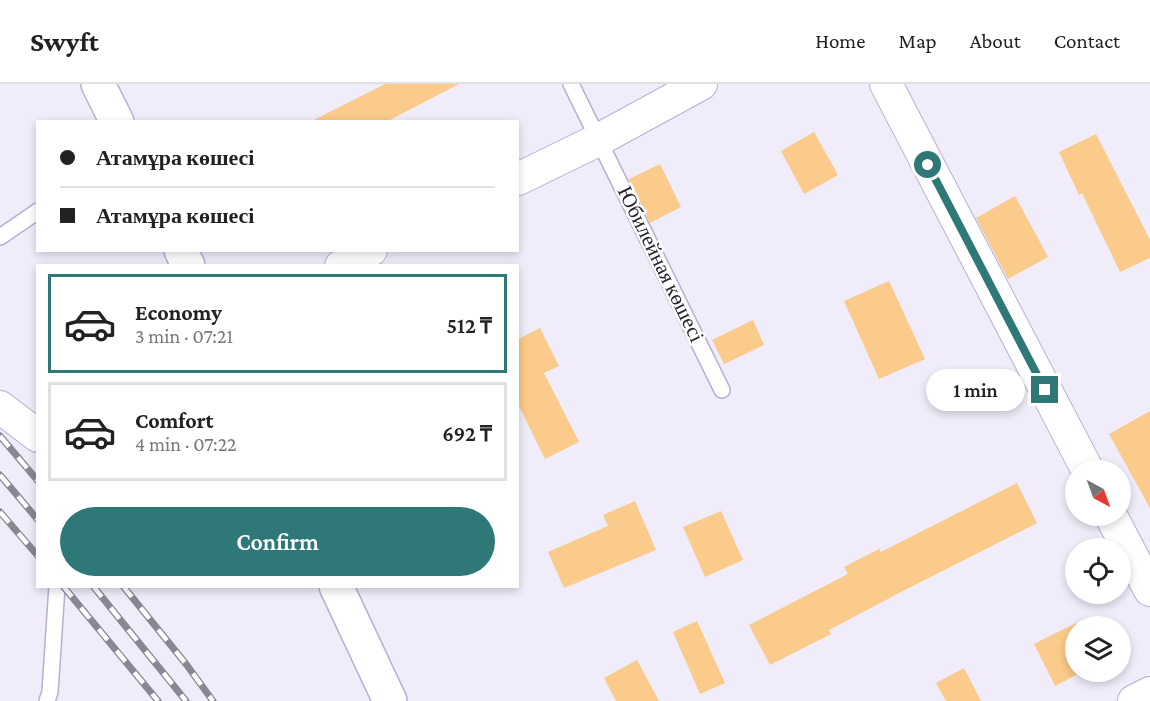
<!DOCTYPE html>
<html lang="en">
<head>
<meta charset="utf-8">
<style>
	body { margin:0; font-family:"Crimson Pro",serif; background:#f2f2f2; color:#222; height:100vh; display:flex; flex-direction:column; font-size:22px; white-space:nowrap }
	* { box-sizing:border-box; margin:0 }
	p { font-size:20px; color:#767676 }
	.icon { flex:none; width:33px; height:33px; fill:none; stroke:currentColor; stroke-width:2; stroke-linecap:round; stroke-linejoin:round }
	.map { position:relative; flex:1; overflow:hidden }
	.panel { position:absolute; left:36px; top:180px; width:483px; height:324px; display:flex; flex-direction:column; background:#fff; border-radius:0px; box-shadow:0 3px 9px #0003 }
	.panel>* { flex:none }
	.banner { position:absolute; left:36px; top:36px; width:483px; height:132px; border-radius:0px; box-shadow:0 3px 9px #0003; display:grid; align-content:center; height:132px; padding:0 24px; background:#fff }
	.needle { width:39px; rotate:139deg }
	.controls { position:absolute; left:1065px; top:376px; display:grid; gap:12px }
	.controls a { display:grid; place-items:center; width:66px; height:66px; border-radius:50%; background:#fff; box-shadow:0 3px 9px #0003; font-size:30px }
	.end { position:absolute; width:27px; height:27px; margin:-14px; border:8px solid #2e7877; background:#fff; box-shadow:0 0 0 3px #fff }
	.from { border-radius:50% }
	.bubble { position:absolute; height:42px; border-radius:21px; background:#fff; box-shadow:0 3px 9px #0003; font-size:20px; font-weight:600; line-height:42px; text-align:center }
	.banner b { display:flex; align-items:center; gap:21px; height:57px; font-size:22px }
	.banner b+b { border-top:2px solid #e0e0e0 }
	.banner i { width:15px; height:15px; background:#222 }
	ul { padding:10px 0 0; list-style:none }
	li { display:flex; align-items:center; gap:18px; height:99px; margin:0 12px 9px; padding:0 12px; border:3px solid #e0e0e0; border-radius:0px }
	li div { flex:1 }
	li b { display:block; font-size:22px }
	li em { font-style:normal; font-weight:600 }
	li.on { border-color:#2e7877 }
	li>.icon { width:54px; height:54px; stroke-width:1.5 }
	.action { display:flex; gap:12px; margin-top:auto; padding:12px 24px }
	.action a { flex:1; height:69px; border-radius:36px; background:#2e7877; color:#fff; font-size:24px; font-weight:600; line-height:69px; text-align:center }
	header { display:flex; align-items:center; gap:36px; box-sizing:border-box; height:84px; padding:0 30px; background:#fff; border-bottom:2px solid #e0e0e0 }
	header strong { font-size:28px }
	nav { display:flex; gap:33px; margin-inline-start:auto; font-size:21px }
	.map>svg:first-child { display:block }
	.building { fill:#facb8a }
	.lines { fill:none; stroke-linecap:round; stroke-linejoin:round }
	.service-casing { stroke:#b8afd1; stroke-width:18 }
	.minor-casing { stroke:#b8afd1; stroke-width:34 }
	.tertiary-casing { stroke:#b8afd1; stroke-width:36 }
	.service { stroke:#fff; stroke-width:15 }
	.minor { stroke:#fff; stroke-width:32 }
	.tertiary { stroke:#fff; stroke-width:33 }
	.rail-casing { stroke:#8a8694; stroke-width:7 }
	.rail { stroke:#fff; stroke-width:4.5; stroke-dasharray:14; stroke-linecap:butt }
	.route { stroke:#2e7877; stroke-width:8 }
	.labels { text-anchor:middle; stroke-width:5; stroke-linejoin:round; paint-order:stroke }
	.street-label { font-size:21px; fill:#25212e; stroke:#fff }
</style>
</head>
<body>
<header>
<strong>Swyft</strong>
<nav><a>Home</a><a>Map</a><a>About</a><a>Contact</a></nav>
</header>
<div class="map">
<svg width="1150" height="617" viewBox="0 0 1150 617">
	<rect width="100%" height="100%" fill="#f0ecfa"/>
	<g class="building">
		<path d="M385 0H459L386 38H310Z"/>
		<path d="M814 48 838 91 804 110 781 67Z"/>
		<path d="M1096 50 1150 156V174L1120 188 1082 109 1079 111 1059 68Z"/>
		<path d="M660 80 681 123 650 139 629 95Z"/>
		<path d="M1015 112 1048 173 1008 195 976 134Z"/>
		<path d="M889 197 925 275 879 295 844 217Z"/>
		<path d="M753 236 764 261 724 280 712 256Z"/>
		<path d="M540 244 559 282 544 289 579 358 545 375 518 320V255Z"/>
		<path d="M1150 327V424L1109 350Z"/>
		<path d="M1017 399 1037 439 901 508 829 546 831 550 770 581 749 541 848 490 844 483 879 465 881 468Z"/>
		<path d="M635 417 656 466 564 504 548 468 608 442 603 431Z"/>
		<path d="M721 427 743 476 705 493 683 443Z"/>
		<path d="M697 537 725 599 700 610 673 548Z"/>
		<path d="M1076 539V591L1055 602 1034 560Z"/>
		<path d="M637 576 659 617H616L604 594Z"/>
		<path d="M964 584 981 617H946L936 599Z"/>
	</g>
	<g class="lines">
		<defs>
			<g id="service">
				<path d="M571 0 722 306"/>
				<path d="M0 153 38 127"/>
				<path d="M47 617 50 608 57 502"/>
			</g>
			<g id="minor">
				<path d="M886 0 1088 387"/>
				<path d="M518 95 600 55 701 0"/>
				<path d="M341 182 371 166"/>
				<path d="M0 323 38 352"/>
				<path d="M1111 432 1150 506"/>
				<path d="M1134 617 1150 609"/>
			</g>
			<g id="tertiary">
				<path d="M98 0 117 38"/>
				<path d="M181 166 188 182"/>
				<path d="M336 502 390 617"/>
			</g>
		</defs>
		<use href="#service" class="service-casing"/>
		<use href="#minor" class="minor-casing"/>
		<use href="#tertiary" class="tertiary-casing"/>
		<use href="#service" class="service"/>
		<use href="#minor" class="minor"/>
		<use href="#tertiary" class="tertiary"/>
		<defs>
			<g id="rail">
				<path d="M0 352 38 397"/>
				<path d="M0 391 38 436"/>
				<path d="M0 428 38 472"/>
				<path d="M63 502 158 617"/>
				<path d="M93 502 186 617"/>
				<path d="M123 502 186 580 213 617"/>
			</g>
		</defs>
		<use href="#rail" class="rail-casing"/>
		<use href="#rail" class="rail"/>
	</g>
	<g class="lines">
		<path class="route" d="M928 81 1045 306"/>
	</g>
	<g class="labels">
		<g class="street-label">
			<text transform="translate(661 180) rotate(64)" y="7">Юбилейная көшесі</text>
		</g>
	</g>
</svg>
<div class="controls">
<a><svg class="needle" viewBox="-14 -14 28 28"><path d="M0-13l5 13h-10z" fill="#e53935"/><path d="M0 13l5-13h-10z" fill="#767676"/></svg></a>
<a><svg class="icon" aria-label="locate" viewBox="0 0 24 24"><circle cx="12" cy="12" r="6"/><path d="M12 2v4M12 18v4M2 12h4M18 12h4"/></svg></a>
<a><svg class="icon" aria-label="layers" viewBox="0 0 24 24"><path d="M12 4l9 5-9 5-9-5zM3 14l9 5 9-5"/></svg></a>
</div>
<i class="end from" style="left:928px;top:81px"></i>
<i class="end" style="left:1045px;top:306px"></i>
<div class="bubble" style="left:926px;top:285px;width:99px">1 min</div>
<div class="banner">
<b><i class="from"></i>Атамұра көшесі</b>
<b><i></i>Атамұра көшесі</b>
</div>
<section class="panel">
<ul>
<li class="on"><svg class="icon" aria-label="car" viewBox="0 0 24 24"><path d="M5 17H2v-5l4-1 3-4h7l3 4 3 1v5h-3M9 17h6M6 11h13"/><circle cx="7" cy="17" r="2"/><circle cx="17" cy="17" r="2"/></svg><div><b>Economy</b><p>3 min · 07:21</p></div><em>512 ₸</em></li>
<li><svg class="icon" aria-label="car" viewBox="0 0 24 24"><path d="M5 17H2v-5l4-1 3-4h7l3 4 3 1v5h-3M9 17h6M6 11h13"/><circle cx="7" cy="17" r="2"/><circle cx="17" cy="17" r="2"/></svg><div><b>Comfort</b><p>4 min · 07:22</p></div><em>692 ₸</em></li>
</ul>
<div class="action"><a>Confirm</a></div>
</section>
</div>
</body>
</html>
